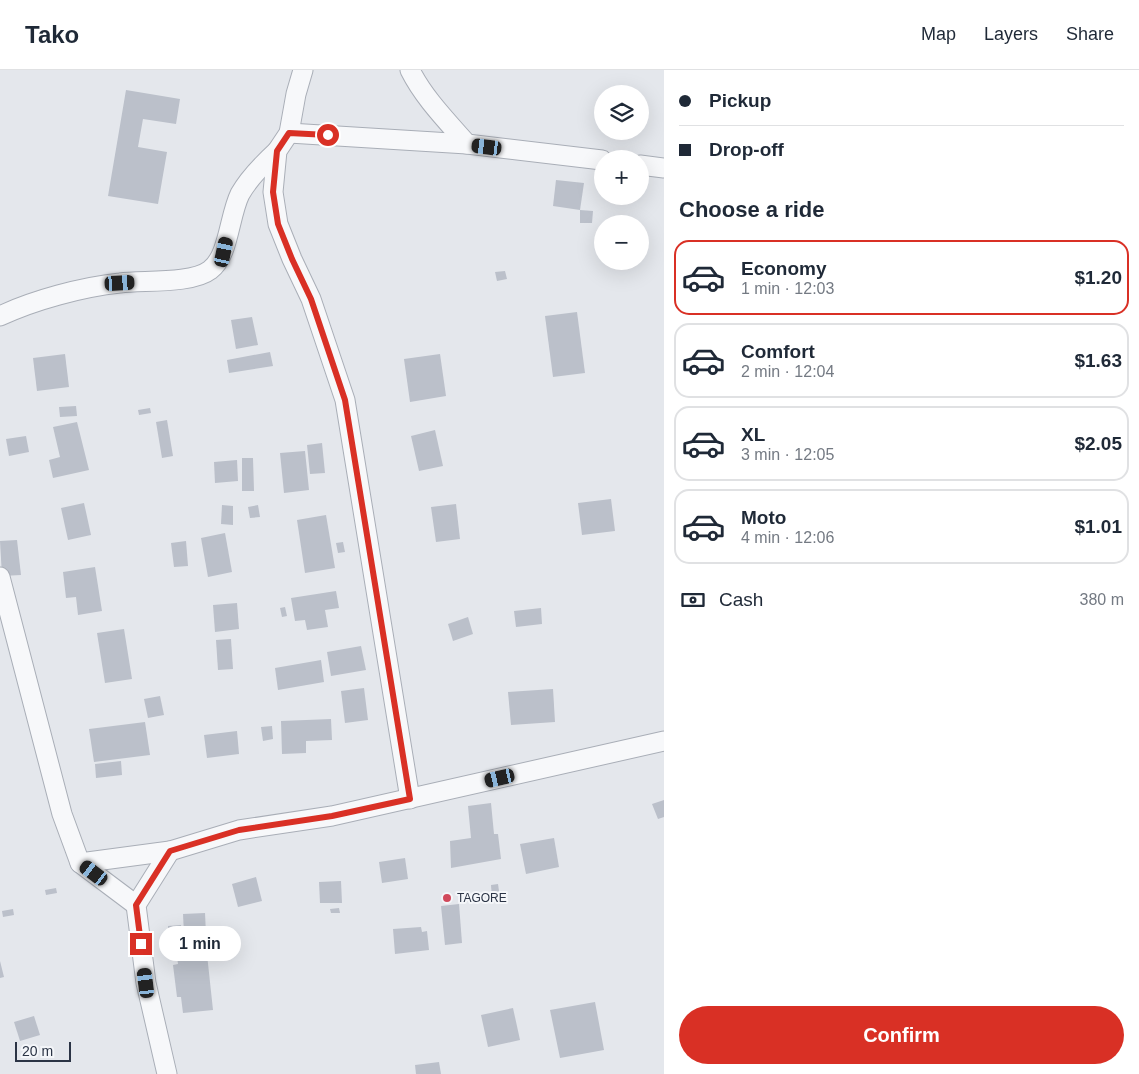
<!DOCTYPE html>
<html lang="en">
<head>
<meta charset="utf-8">
<style>
	body { margin:0; font-family:Arial,sans-serif; background:#f6f6f7; color:#1f2937; height:100vh; display:flex; flex-direction:column; font-size:19px; white-space:nowrap }
	* { box-sizing:border-box; margin:0 }
	p { font-size:16px; color:#747a83 }
	.icon { flex:none; width:28px; height:28px; fill:none; stroke:currentColor; stroke-width:2; stroke-linecap:round; stroke-linejoin:round }
	.map { position:relative; flex:1; overflow:hidden }
	.panel { display:flex; flex-direction:column; background:#fff; width:475px }
	.panel>* { flex:none }
	.banner { display:grid; align-content:center; height:110px; padding:0 15px; background:#fff }
	.buttons { position:absolute; left:594px; top:15px; display:grid; gap:10px }
	.buttons a { display:grid; place-items:center; width:55px; height:55px; border-radius:50%; background:#fff; box-shadow:0 5px 20px #0002; font-size:25px }
	.scale { position:absolute; left:15px; bottom:12px; width:56px; box-sizing:border-box; padding-left:5px; border:2px solid #2b3445; border-top:0; font-size:14px; line-height:18px; white-space:nowrap; color:#2b3445; -webkit-text-stroke:4px #f4f6f9; paint-order:stroke }
	.end { position:absolute; width:22px; height:22px; margin:-11px; border:6px solid #d93025; background:#fff; box-shadow:0 0 0 2px #fff }
	.from { border-radius:50% }
	.bubble { position:absolute; height:35px; border-radius:18px; background:#fff; box-shadow:0 5px 20px #0002; font-size:16px; font-weight:600; line-height:35px; text-align:center }
	.car { position:absolute; width:15px; height:30px; margin:-15px -8px; border-radius:6px; box-shadow:0 0 4px 1px #0007; background:linear-gradient(#222 24%,#8ab4d8 0 40%,#222 0 76%,#8ab4d8 0 86%,#222 0) }
	.banner b { display:flex; align-items:center; gap:18px; height:48px; font-size:19px }
	.banner b+b { border-top:1px solid #e0e1e3 }
	.banner i { width:12px; height:12px; background:#1f2937 }
	ul { padding:0; list-style:none }
	li { display:flex; align-items:center; gap:15px; height:75px; margin:0 10px 8px; padding:0 5px; border:2px solid #e0e1e3; border-radius:15px }
	li div { flex:1 }
	li b { display:block; font-size:19px }
	li em { font-style:normal; font-weight:600 }
	li.on { border-color:#d93025 }
	li>.icon { width:45px; height:45px; stroke-width:1.5 }
	h2 { padding:0 15px; font-size:22px; line-height:60px }
	.pay { display:flex; align-items:center; gap:12px; height:55px; padding:0 15px; font-size:19px }
	.pay p { margin-inline-start:auto }
	.cta { display:flex; gap:10px; margin-top:auto; padding:10px 15px }
	.cta a { flex:1; height:58px; border-radius:30px; background:#d93025; color:#fff; font-size:20px; font-weight:600; line-height:58px; text-align:center }
	header { display:flex; align-items:center; gap:30px; box-sizing:border-box; height:70px; padding:0 25px; background:#fff; border-bottom:1px solid #e0e1e3 }
	header strong { font-size:24px }
	nav { display:flex; gap:28px; margin-inline-start:auto; font-size:18px }
	main { display:flex; flex:1; min-height:0 }
	.map>svg:first-child { display:block }
	.building { fill:#bbc0ca }
	.lines { fill:none; stroke-linecap:round; stroke-linejoin:round }
	.minor-casing { stroke:#a9aeb7; stroke-width:21 }
	.minor { stroke:#f7f8fa; stroke-width:19 }
	.route { stroke:#d93025; stroke-width:6 }
	.poi-dot { fill:#d1495b; stroke:#f4f6f9; stroke-width:2 }
	.labels { text-anchor:middle; stroke-width:4; stroke-linejoin:round; paint-order:stroke }
	.poi-label { font-size:12px; fill:#2b3445; stroke:#f4f6f9; text-anchor:start }
</style>
</head>
<body>
<header>
<strong>Tako</strong>
<nav><a>Map</a><a>Layers</a><a>Share</a></nav>
</header>
<main>
<div class="map">
<svg width="664" height="1004" viewBox="0 0 664 1004">
	<rect width="100%" height="100%" fill="#e4e7ec"/>
	<g class="building">
		<path d="M126 20 180 29 176 54 143 49 138 77 167 82 158 134 108 126Z"/>
		<path d="M556 110 584 113 580 140 553 136Z"/>
		<path d="M580 140 593 141 592 153H580Z"/>
		<path d="M505 201 507 209 497 211 495 202Z"/>
		<path d="M577 242 585 303 553 307 545 246Z"/>
		<path d="M252 247 258 275 236 279 231 250Z"/>
		<path d="M270 282 273 296 229 303 227 290Z"/>
		<path d="M65 284 69 317 37 321 33 288Z"/>
		<path d="M440 284 446 326 410 332 404 289Z"/>
		<path d="M76 336 77 346 60 347 59 337Z"/>
		<path d="M150 338 151 343 139 345 138 340Z"/>
		<path d="M167 350 173 386 162 388 156 352Z"/>
		<path d="M77 352 89 400 53 408 49 390 60 387 53 357Z"/>
		<path d="M435 360 443 396 419 401 411 366Z"/>
		<path d="M26 366 29 382 9 386 6 369Z"/>
		<path d="M322 373 325 403 310 404 307 375Z"/>
		<path d="M305 381 309 420 284 423 280 383Z"/>
		<path d="M242 388H253L254 421H242Z"/>
		<path d="M237 390 238 411 215 413 214 392Z"/>
		<path d="M611 429 615 461 582 465 578 433Z"/>
		<path d="M84 433 91 465 68 470 61 438Z"/>
		<path d="M456 434 460 469 436 472 431 437Z"/>
		<path d="M222 435 233 436V455L221 454Z"/>
		<path d="M258 435 260 447 250 448 248 437Z"/>
		<path d="M326 445 335 498 305 503 297 450Z"/>
		<path d="M225 463 232 502 208 507 201 468Z"/>
		<path d="M17 470 21 505 2 506 0 471Z"/>
		<path d="M186 471 188 496 174 497 171 473Z"/>
		<path d="M343 472 345 482 338 483 336 473Z"/>
		<path d="M95 497 102 541 78 545 76 527 66 528 63 502Z"/>
		<path d="M336 521 339 538 325 540 328 557 307 560 305 550 295 551 291 528Z"/>
		<path d="M237 533 239 559 215 562 213 535Z"/>
		<path d="M285 537 287 546 282 547 280 538Z"/>
		<path d="M541 538 542 554 516 557 514 541Z"/>
		<path d="M468 547 473 564 453 571 448 554Z"/>
		<path d="M124 559 132 609 105 613 97 563Z"/>
		<path d="M231 569 233 599 218 600 216 570Z"/>
		<path d="M361 576 366 600 331 606 327 582Z"/>
		<path d="M321 590 324 612 278 620 275 598Z"/>
		<path d="M364 618 368 650 345 653 341 621Z"/>
		<path d="M553 619 555 652 511 655 508 622Z"/>
		<path d="M160 626 164 645 148 648 144 629Z"/>
		<path d="M331 649 332 670 306 671V683L282 684 281 651Z"/>
		<path d="M145 652 150 685 94 692 89 659Z"/>
		<path d="M272 656 273 669 263 671 261 657Z"/>
		<path d="M237 661 239 684 207 688 204 665Z"/>
		<path d="M121 691 122 705 96 708 95 694Z"/>
		<path d="M664 730V747L658 749 652 734Z"/>
		<path d="M491 733 494 764H498L501 789 451 798 450 771 471 768 468 736Z"/>
		<path d="M554 768 559 797 526 804 520 774Z"/>
		<path d="M405 788 408 809 382 813 379 792Z"/>
		<path d="M256 807 262 831 238 837 232 814Z"/>
		<path d="M341 811 342 833H320L319 812Z"/>
		<path d="M498 814 500 828 492 829 491 815Z"/>
		<path d="M56 818 57 823 46 825 45 820Z"/>
		<path d="M459 834 462 873 445 875 441 836Z"/>
		<path d="M339 838 340 843H331L330 839Z"/>
		<path d="M13 839 14 845 3 847 2 841Z"/>
		<path d="M205 843 206 864H184L183 844Z"/>
		<path d="M181 855 182 870H169L168 856Z"/>
		<path d="M421 857 422 862 427 861 429 880 395 884 393 859Z"/>
		<path d="M206 875 213 940 183 943 181 927H177L173 895 178 894 176 878Z"/>
		<path d="M0 891 4 907 0 908Z"/>
		<path d="M595 932 604 980 560 988 550 940Z"/>
		<path d="M513 938 520 970 488 977 481 945Z"/>
		<path d="M34 946 40 965 20 971 14 952Z"/>
		<path d="M439 992 441 1004H416L415 995Z"/>
	</g>
	<g class="lines">
		<defs>
			<g id="minor">
				<path d="M303 0 296 24 289 63 277 81 273 122 278 154 292 189 311 229 345 330 410 729"/>
				<path d="M410 0C424 28 447 51 467 74"/>
				<path d="M289 63 467 74 602 90"/>
				<path d="M640 95 664 98"/>
				<path d="M0 246C34 230 82 217 120 213 143 210 192 214 210 200 229 186 229 146 240 124 249 108 264 93 277 81"/>
				<path d="M0 507 62 744 80 793 170 781"/>
				<path d="M80 793 136 835"/>
				<path d="M167 1004 146 913 136 835 170 781 239 760 332 746 664 671"/>
			</g>
		</defs>
		<use href="#minor" class="minor-casing"/>
		<use href="#minor" class="minor"/>
	</g>
	<g class="lines">
		<path class="route" d="M141 874 136 835 170 781 239 760 332 746 410 729 345 330 311 229 292 189 278 154 273 122 277 81 289 63 328 65"/>
	</g>
	<circle class="poi-dot" cx="447" cy="828" r="5"/>
	<g class="labels">
		<g class="poi-label">
			<text x="457" y="832">TAGORE</text>
		</g>
	</g>
</svg>
<div class="buttons">
<a><svg class="icon" aria-label="layers" viewBox="0 0 24 24"><path d="M12 4l9 5-9 5-9-5zM3 14l9 5 9-5"/></svg></a>
<a>+</a>
<a>−</a>
</div>
<div class="scale">20 m</div>
<i class="end from" style="left:328px;top:65px"></i>
<i class="end" style="left:141px;top:874px"></i>
<div class="bubble" style="left:159px;top:856px;width:82px">1 min</div>
<i class="car" style="left:487px;top:77px;rotate:277deg"></i>
<i class="car" style="left:224px;top:182px;rotate:12deg"></i>
<i class="car" style="left:120px;top:213px;rotate:87deg"></i>
<i class="car" style="left:500px;top:708px;rotate:257deg"></i>
<i class="car" style="left:94px;top:803px;rotate:307deg"></i>
<i class="car" style="left:146px;top:913px;rotate:353deg"></i>
</div>
<section class="panel">
<div class="banner">
<b><i class="from"></i>Pickup</b>
<b><i></i>Drop-off</b>
</div>
<h2>Choose a ride</h2>
<ul>
<li class="on"><svg class="icon" aria-label="car" viewBox="0 0 24 24"><path d="M5 17H2v-5l4-1 3-4h7l3 4 3 1v5h-3M9 17h6M6 11h13"/><circle cx="7" cy="17" r="2"/><circle cx="17" cy="17" r="2"/></svg><div><b>Economy</b><p>1 min · 12:03</p></div><em>$1.20</em></li>
<li><svg class="icon" aria-label="car" viewBox="0 0 24 24"><path d="M5 17H2v-5l4-1 3-4h7l3 4 3 1v5h-3M9 17h6M6 11h13"/><circle cx="7" cy="17" r="2"/><circle cx="17" cy="17" r="2"/></svg><div><b>Comfort</b><p>2 min · 12:04</p></div><em>$1.63</em></li>
<li><svg class="icon" aria-label="car" viewBox="0 0 24 24"><path d="M5 17H2v-5l4-1 3-4h7l3 4 3 1v5h-3M9 17h6M6 11h13"/><circle cx="7" cy="17" r="2"/><circle cx="17" cy="17" r="2"/></svg><div><b>XL</b><p>3 min · 12:05</p></div><em>$2.05</em></li>
<li><svg class="icon" aria-label="car" viewBox="0 0 24 24"><path d="M5 17H2v-5l4-1 3-4h7l3 4 3 1v5h-3M9 17h6M6 11h13"/><circle cx="7" cy="17" r="2"/><circle cx="17" cy="17" r="2"/></svg><div><b>Moto</b><p>4 min · 12:06</p></div><em>$1.01</em></li>
</ul>
<div class="pay"><svg class="icon" aria-label="cash" viewBox="0 0 24 24"><path d="M3 7h18v10H3z"/><circle cx="12" cy="12" r="2"/></svg>Cash<p>380 m</p></div>
<div class="cta"><a>Confirm</a></div>
</section>
</main>
</body>
</html>
